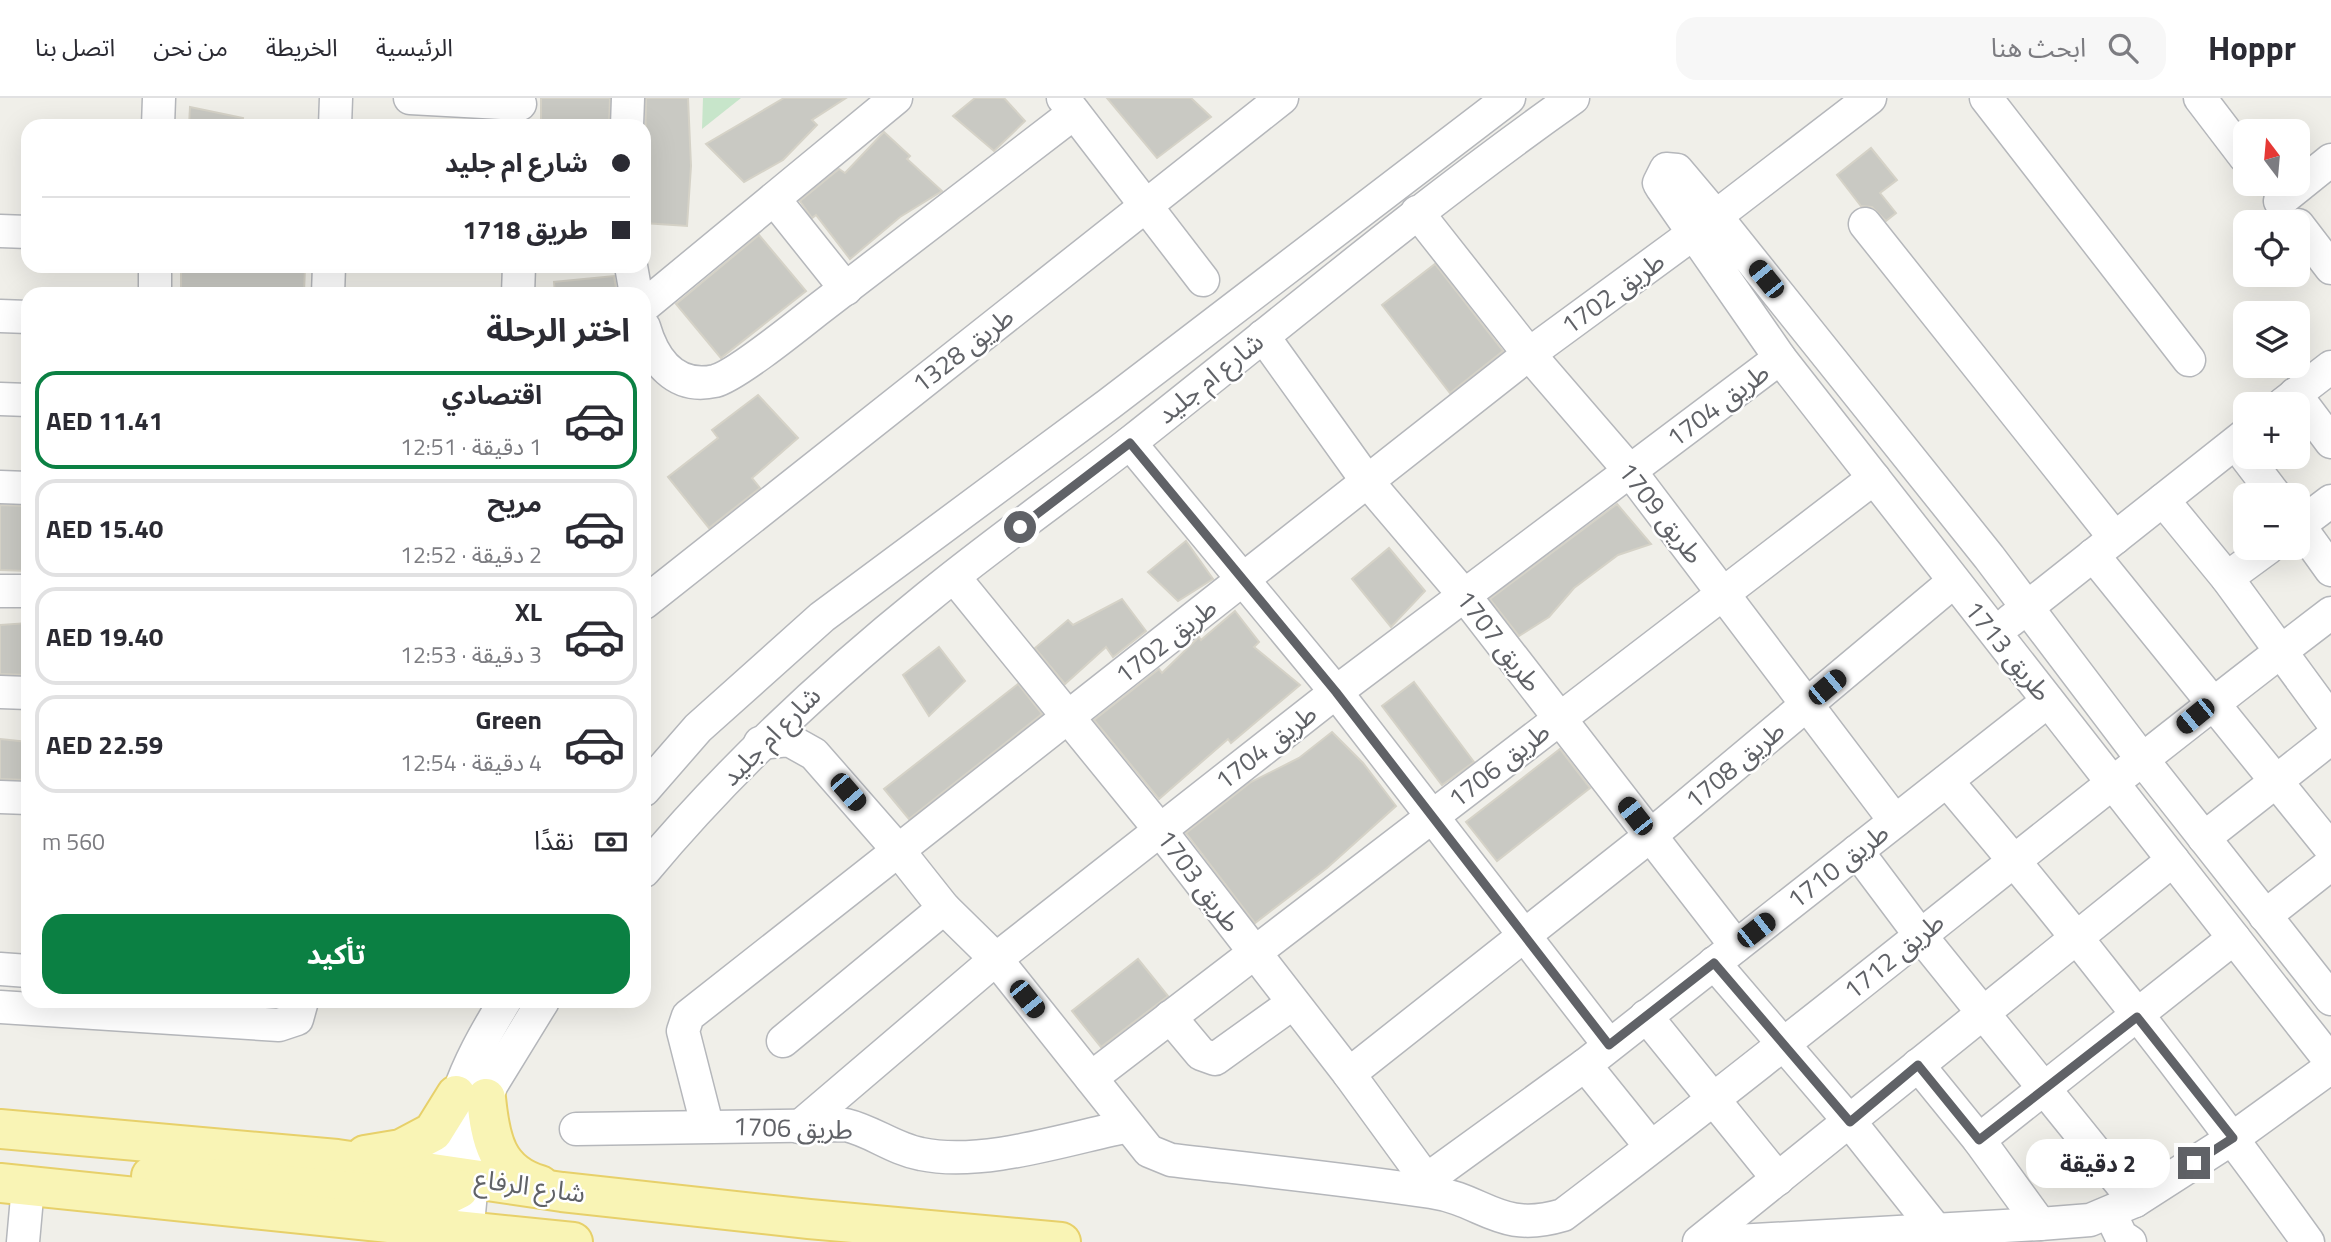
<!DOCTYPE html>
<html lang="ar">
<head>
<meta charset="utf-8">
<style>
	body { margin:0; font-family:"Titillium Web","Noto Sans Arabic",sans-serif; background:#f7f7f7; color:#2b2b33; direction:rtl; height:100vh; display:flex; flex-direction:column; font-size:26px; white-space:nowrap }
	* { box-sizing:border-box; margin:0 }
	p { font-size:23px; color:#7c7c81 }
	.icon { flex:none; width:38px; height:38px; fill:none; stroke:currentColor; stroke-width:2; stroke-linecap:round; stroke-linejoin:round }
	.map { position:relative; flex:1; overflow:hidden; direction:ltr }
	.panel { position:absolute; left:21px; top:189px; width:630px; height:721px; display:flex; flex-direction:column; background:#fff; border-radius:21px; box-shadow:0 7px 28px #0002; direction:rtl }
	.panel>* { flex:none }
	.top-card { position:absolute; left:21px; top:21px; width:630px; height:154px; border-radius:21px; box-shadow:0 7px 28px #0002; direction:rtl; display:grid; align-content:center; height:154px; padding:0 21px; background:#fff }
	.needle { width:46px; rotate:344deg }
	.fabs { position:absolute; left:2233px; top:21px; display:grid; gap:14px }
	.fabs a { display:grid; place-items:center; width:77px; height:77px; border-radius:14px; background:#fff; box-shadow:0 7px 28px #0002; font-size:35px }
	.end { position:absolute; width:32px; height:32px; margin:-16px; border:9px solid #606267; background:#fff; box-shadow:0 0 0 4px #fff }
	.from { border-radius:50% }
	.bubble { position:absolute; height:49px; border-radius:21px; background:#fff; box-shadow:0 7px 28px #0002; font-size:23px; font-weight:700; line-height:49px; text-align:center; direction:rtl }
	.car { position:absolute; width:21px; height:42px; margin:-21px -10px; border-radius:9px; box-shadow:0 0 5px 2px #0007; background:linear-gradient(#222 24%,#8ab4d8 0 40%,#222 0 76%,#8ab4d8 0 86%,#222 0) }
	.top-card b { display:flex; align-items:center; gap:24px; height:66px; font-size:26px }
	.top-card b+b { border-top:2px solid #e1e1e2 }
	.top-card i { width:18px; height:18px; background:#2b2b33 }
	ul { padding:0; list-style:none }
	li { display:flex; align-items:center; gap:21px; height:98px; margin:0 14px 10px; padding:0 7px; border:4px solid #e1e1e2; border-radius:21px }
	li div { flex:1 }
	li b { display:block; font-size:26px }
	li em { font-style:normal; font-weight:700 }
	li.active { border-color:#0b8043 }
	li>.icon { width:63px; height:63px; stroke-width:1.5 }
	h2 { padding:0 21px; font-size:32px; line-height:84px }
	.pay { display:flex; align-items:center; gap:18px; height:77px; padding:0 21px; font-size:26px }
	.pay p { margin-inline-start:auto }
	.action { display:flex; gap:14px; margin-top:auto; padding:14px 21px }
	.action a { flex:1; height:80px; border-radius:21px; background:#0b8043; color:#fff; font-size:28px; font-weight:700; line-height:80px; text-align:center }
	header { display:flex; align-items:center; gap:42px; box-sizing:border-box; height:98px; padding:0 35px; background:#fff; border-bottom:2px solid #e1e1e2 }
	header strong { font-size:33px }
	nav { display:flex; gap:38px; margin-inline-start:auto; font-size:24px }
	.search { width:490px; height:63px; background:#f7f7f7; display:flex; align-items:center; gap:18px; box-sizing:border-box; padding:0 24px; border-radius:21px; color:#7c7c81; font-size:26px }
	.map>svg:first-child { display:block }
	.green { fill:#c7e5ca }
	.building { fill:#c9c9c3; stroke:#d5d2c7; stroke-width:2 }
	.lines { fill:none; stroke-linecap:round; stroke-linejoin:round }
	.minor-casing { stroke:#b5b7bb; stroke-width:35 }
	.major-casing { stroke:#e7d06a; stroke-width:42 }
	.minor { stroke:#fff; stroke-width:32 }
	.major { stroke:#f9f4b5; stroke-width:38 }
	.route { stroke:#606267; stroke-width:9 }
	.labels { text-anchor:middle; stroke-width:5; stroke-linejoin:round; paint-order:stroke }
	.street-label { font-size:26px; fill:#606267; stroke:#fff }
</style>
</head>
<body>
<header>
<strong>Hoppr</strong>
<div class="search"><svg class="icon" aria-label="search" viewBox="0 0 24 24"><circle cx="10" cy="10" r="6"/><path d="M15 15l6 6"/></svg>ابحث هنا</div>
<nav><a>الرئيسية</a><a>الخريطة</a><a>من نحن</a><a>اتصل بنا</a></nav>
</header>
<div class="map">
<svg width="2331" height="1144" viewBox="0 0 2331 1144">
	<rect width="100%" height="100%" fill="#f0efe9"/>
	<path class="green" d="M703 0H741L702 31Z"/>
	<g class="building">
		<path d="M541 0H610L609 28H541Z"/>
		<path d="M646 0H688L691 68 687 128 644 125Z"/>
		<path d="M784 0H846L812 22 817 27 783 62 744 84 706 46Z"/>
		<path d="M975 0H1004L1025 23 994 53 953 18Z"/>
		<path d="M1107 0H1191L1211 19 1157 60Z"/>
		<path d="M190 9 243 20 242 28H189Z"/>
		<path d="M884 34 910 58 907 61 942 93 900 119 850 161 816 117 812 120 800 103 839 71 845 75Z"/>
		<path d="M1871 50 1897 82 1880 95 1896 115 1886 123 1872 109 1861 108 1837 77Z"/>
		<path d="M759 137 806 193 721 260 676 206Z"/>
		<path d="M1435 166 1503 253 1450 295 1382 207Z"/>
		<path d="M181 168H305L304 196H181Z"/>
		<path d="M614 178 617 196H555L554 184Z"/>
		<path d="M758 297 798 340 752 380 760 390 709 430 668 379 718 340 712 332Z"/>
		<path d="M1617 406 1651 446 1618 457 1574 490 1549 519 1519 538 1490 501Z"/>
		<path d="M0 407 28 408V473L0 472Z"/>
		<path d="M1186 443 1213 481 1178 503 1148 474Z"/>
		<path d="M1389 450 1425 493 1391 529 1352 481Z"/>
		<path d="M1122 501 1146 533 1113 559 1106 549 1065 586 1035 550 1068 522 1073 527Z"/>
		<path d="M1235 513 1259 544 1254 549 1300 587 1231 645 1228 641 1159 701 1094 622 1159 571 1162 575 1199 539 1201 542Z"/>
		<path d="M28 525V577L0 576V527Z"/>
		<path d="M939 549 965 583 929 618 903 577Z"/>
		<path d="M1414 584 1474 664 1442 687 1382 608Z"/>
		<path d="M1018 586 1042 616 909 721 884 691Z"/>
		<path d="M1332 634 1363 665 1396 708 1327 770 1255 825 1186 735 1251 684 1299 660Z"/>
		<path d="M0 641 28 644V682L0 681Z"/>
		<path d="M1560 651 1590 690 1497 763 1466 724Z"/>
		<path d="M1138 861 1168 898 1101 949 1072 913Z"/>
	</g>
	<g class="lines">
		<defs>
			<g id="minor">
				<path d="M410 0 520 6"/>
				<path d="M1063 0 1203 182"/>
				<path d="M1986 0 2189 262"/>
				<path d="M2200 0 2245 59"/>
				<path d="M158 28 159 0"/>
				<path d="M335 28 336 0"/>
				<path d="M627 28 628 0"/>
				<path d="M774 101 846 191"/>
				<path d="M2280 103 2331 62"/>
				<path d="M1417 114 1529 256 1630 373 1895 723"/>
				<path d="M1865 126 2115 440"/>
				<path d="M2298 127 2331 170"/>
				<path d="M0 133 28 134"/>
				<path d="M631 168 636 196"/>
				<path d="M155 196V168"/>
				<path d="M328 196 329 168"/>
				<path d="M518 196 519 168"/>
				<path d="M644 208 896 0"/>
				<path d="M0 218 28 219"/>
				<path d="M644 229C654 263 675 292 715 283 735 278 797 228 816 213 902 147 988 81 1074 15"/>
				<path d="M1263 238 1367 383 1464 497 1736 848"/>
				<path d="M2295 296 2331 344"/>
				<path d="M0 301 28 302"/>
				<path d="M2283 306 2331 269"/>
				<path d="M1130 345 1336 594 1609 947"/>
				<path d="M2246 359 2275 397"/>
				<path d="M0 389 28 390"/>
				<path d="M2163 402 2227 480 2331 622"/>
				<path d="M2298 426 2331 472"/>
				<path d="M2298 428 2331 403"/>
				<path d="M2093 457 2331 751"/>
				<path d="M954 479 1160 732 1349 976 1435 1094"/>
				<path d="M2227 480 2268 450"/>
				<path d="M0 493H28"/>
				<path d="M644 505 1282 0"/>
				<path d="M2010 523 2245 337"/>
				<path d="M0 594 28 595"/>
				<path d="M760 645 789 642 814 656 898 752 944 810 996 861 1149 1053 1171 1062C1257 1072 1344 1081 1431 1094 1485 1102 1499 1136 1563 1117 1822 921 2072 712 2331 515"/>
				<path d="M1947 683C2073 831 2194 986 2308 1144"/>
				<path d="M644 692 698 630 822 519 1109 306 1509 0"/>
				<path d="M0 699 28 700"/>
				<path d="M2204 740 2331 640"/>
				<path d="M1857 753 1920 837 2135 1103"/>
				<path d="M644 773C729 671 825 582 928 499 994 445 1064 396 1131 344 1278 228 1420 108 1573 0"/>
				<path d="M2265 818 2331 766"/>
				<path d="M1714 865 1850 1024 1936 1132"/>
				<path d="M0 871 28 873"/>
				<path d="M2331 901 2142 661 1989 459 1715 117 1677 72 1666 71 1659 85 1662 90 1780 260 2331 964"/>
				<path d="M0 909 279 927 297 921 302 903"/>
				<path d="M1646 918 1778 1081"/>
				<path d="M1170 919 1201 956 1215 961 1293 905"/>
				<path d="M783 943 944 810"/>
				<path d="M1585 967 1651 1049"/>
				<path d="M1918 967 1979 1042 2040 1126 2090 1122 2135 1103 2233 1040 2331 969"/>
				<path d="M1349 976 1650 738 1953 484"/>
				<path d="M1091 980 1874 380"/>
				<path d="M707 1027 683 933 688 918 1529 256 1694 135 1870 0"/>
				<path d="M799 1029 996 861 1336 594 1780 260"/>
				<path d="M576 1031 846 1027C872 1033 894 1051 921 1056 982 1069 1066 1041 1128 1028"/>
				<path d="M1979 1042 2234 840"/>
				<path d="M1425 1083 1585 967 2048 603"/>
				<path d="M447 1101C440 1020 464 970 505 903"/>
				<path d="M2110 1115 2121 1138 2130 1144"/>
				<path d="M467 1136 478 1022 492 986 543 903"/>
				<path d="M23 1144 28 1088"/>
				<path d="M1699 1144 2173 762"/>
				<path d="M1719 1144 2040 1126"/>
			</g>
			<g id="major">
				<path d="M486 1000C490 1040 496 1075 540 1087"/>
				<path d="M0 1031 337 1061 562 1094 809 1121 1061 1144"/>
				<path d="M365 1057 401 1051 433 1034 456 997"/>
				<path d="M151 1078H188L426 1100 447 1097 459 1091"/>
				<path d="M0 1085 573 1144"/>
			</g>
		</defs>
		<use href="#minor" class="minor-casing"/>
		<use href="#major" class="major-casing"/>
		<use href="#minor" class="minor"/>
		<use href="#major" class="major"/>
	</g>
	<g class="lines">
		<path class="route" d="M1020 429 1130 345 1336 594 1609 947 1714 865 1850 1024 1918 967 1979 1042 2137 919 2233 1040 2194 1065"/>
	</g>
	<g class="labels">
		<g class="street-label">
			<text transform="translate(1613 195) rotate(-36)" y="9">طريق 1702</text>
			<text transform="translate(963 252) rotate(-38)" y="9">طريق 1328</text>
			<text transform="translate(1210 280) rotate(-39)" y="9">شارع ام جليد</text>
			<text transform="translate(1718 307) rotate(-37)" y="9">طريق 1704</text>
			<text transform="translate(1661 415) rotate(52)" y="9">طريق 1709</text>
			<text transform="translate(1166 543) rotate(-38)" y="9">طريق 1702</text>
			<text transform="translate(1499 543) rotate(52)" y="9">طريق 1707</text>
			<text transform="translate(2008 553) rotate(51)" y="9">طريق 1713</text>
			<text transform="translate(771 638) rotate(-45)" y="9">شارع ام جليد</text>
			<text transform="translate(1266 649) rotate(-38)" y="9">طريق 1704</text>
			<text transform="translate(1499 667) rotate(-38)" y="9">طريق 1706</text>
			<text transform="translate(1735 667) rotate(-40)" y="9">طريق 1708</text>
			<text transform="translate(1838 768) rotate(-38)" y="9">طريق 1710</text>
			<text transform="translate(1199 783) rotate(53)" y="9">طريق 1703</text>
			<text transform="translate(1894 858) rotate(-39)" y="9">طريق 1712</text>
			<text transform="translate(793 1030) rotate(2)" y="9">طريق 1706</text>
			<text transform="translate(530 1088) rotate(8)" y="9">شارع الرفاع</text>
		</g>
	</g>
</svg>
<div class="fabs">
<a><svg class="needle" viewBox="-14 -14 28 28"><path d="M0-13l5 13h-10z" fill="#e53935"/><path d="M0 13l5-13h-10z" fill="#7c7c81"/></svg></a>
<a><svg class="icon" aria-label="locate" viewBox="0 0 24 24"><circle cx="12" cy="12" r="6"/><path d="M12 2v4M12 18v4M2 12h4M18 12h4"/></svg></a>
<a><svg class="icon" aria-label="layers" viewBox="0 0 24 24"><path d="M12 4l9 5-9 5-9-5zM3 14l9 5 9-5"/></svg></a>
<a>+</a>
<a>−</a>
</div>
<i class="end from" style="left:1020px;top:429px"></i>
<i class="end" style="left:2194px;top:1065px"></i>
<div class="bubble" style="left:2026px;top:1041px;width:144px">2 دقيقة</div>
<i class="car" style="left:1766px;top:181px;rotate:321deg"></i>
<i class="car" style="left:1827px;top:589px;rotate:50deg"></i>
<i class="car" style="left:2195px;top:618px;rotate:231deg"></i>
<i class="car" style="left:848px;top:694px;rotate:139deg"></i>
<i class="car" style="left:1635px;top:718px;rotate:322deg"></i>
<i class="car" style="left:1756px;top:832px;rotate:52deg"></i>
<i class="car" style="left:1027px;top:901px;rotate:141deg"></i>
<div class="top-card">
<b><i class="from"></i>شارع ام جليد</b>
<b><i></i>طريق 1718</b>
</div>
<section class="panel">
<h2>اختر الرحلة</h2>
<ul>
<li class="active"><svg class="icon" aria-label="car" viewBox="0 0 24 24"><path d="M5 17H2v-5l4-1 3-4h7l3 4 3 1v5h-3M9 17h6M6 11h13"/><circle cx="7" cy="17" r="2"/><circle cx="17" cy="17" r="2"/></svg><div><b>اقتصادي</b><p>1 دقيقة · 12:51</p></div><em>AED 11.41</em></li>
<li><svg class="icon" aria-label="car" viewBox="0 0 24 24"><path d="M5 17H2v-5l4-1 3-4h7l3 4 3 1v5h-3M9 17h6M6 11h13"/><circle cx="7" cy="17" r="2"/><circle cx="17" cy="17" r="2"/></svg><div><b>مريح</b><p>2 دقيقة · 12:52</p></div><em>AED 15.40</em></li>
<li><svg class="icon" aria-label="car" viewBox="0 0 24 24"><path d="M5 17H2v-5l4-1 3-4h7l3 4 3 1v5h-3M9 17h6M6 11h13"/><circle cx="7" cy="17" r="2"/><circle cx="17" cy="17" r="2"/></svg><div><b>XL</b><p>3 دقيقة · 12:53</p></div><em>AED 19.40</em></li>
<li><svg class="icon" aria-label="car" viewBox="0 0 24 24"><path d="M5 17H2v-5l4-1 3-4h7l3 4 3 1v5h-3M9 17h6M6 11h13"/><circle cx="7" cy="17" r="2"/><circle cx="17" cy="17" r="2"/></svg><div><b>Green</b><p>4 دقيقة · 12:54</p></div><em>AED 22.59</em></li>
</ul>
<div class="pay"><svg class="icon" aria-label="cash" viewBox="0 0 24 24"><path d="M3 7h18v10H3z"/><circle cx="12" cy="12" r="2"/></svg>نقدًا<p>560 m</p></div>
<div class="action"><a>تأكيد</a></div>
</section>
</div>
</body>
</html>
